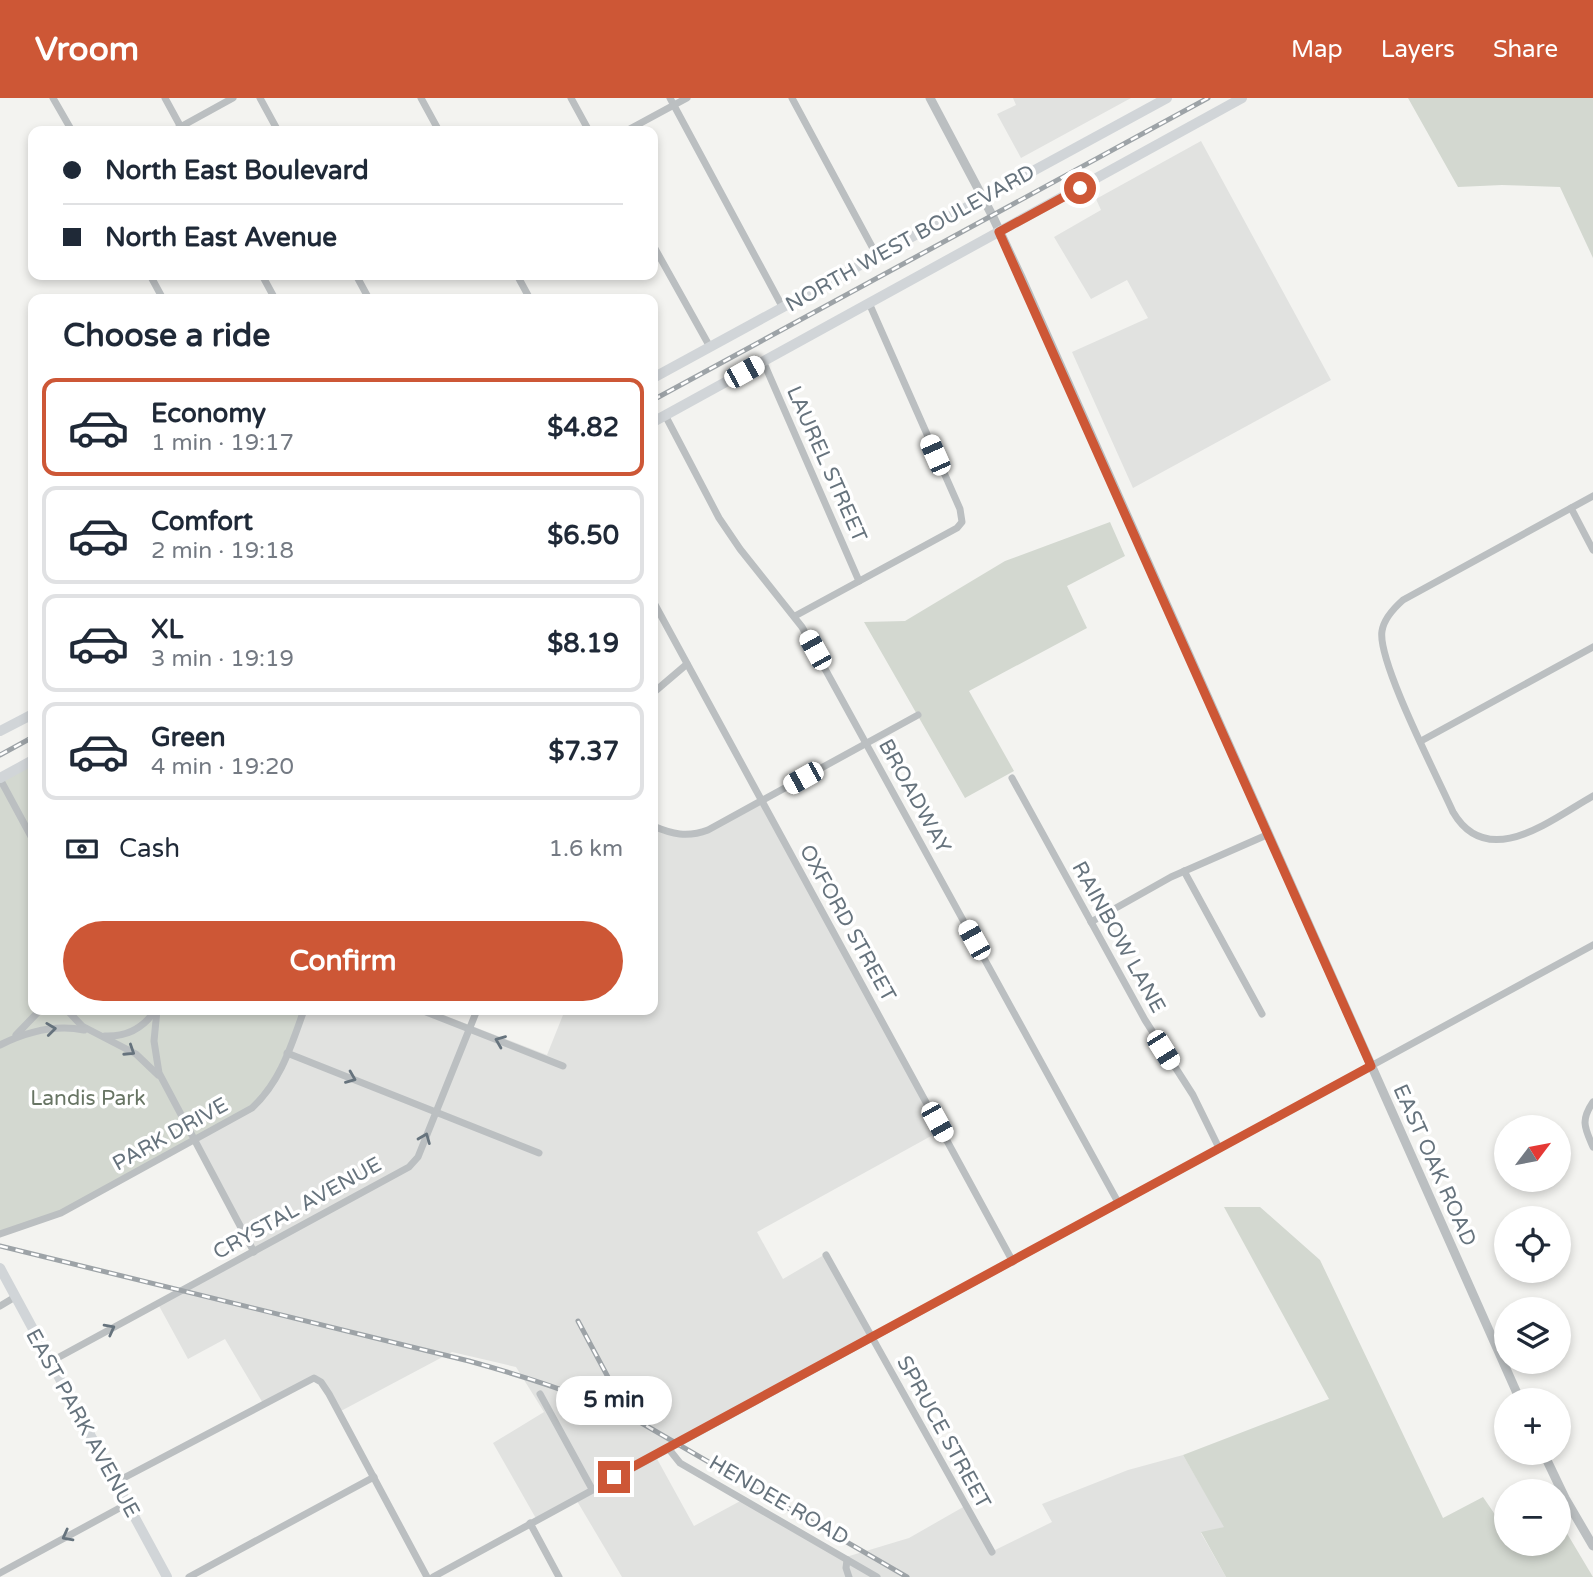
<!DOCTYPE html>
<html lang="en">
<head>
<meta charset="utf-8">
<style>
	body { margin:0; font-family:"Varela Round",sans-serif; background:#f6f6f7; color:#1f2937; height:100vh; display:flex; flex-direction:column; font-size:26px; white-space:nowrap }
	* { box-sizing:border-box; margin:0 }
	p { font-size:23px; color:#747a83 }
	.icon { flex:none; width:38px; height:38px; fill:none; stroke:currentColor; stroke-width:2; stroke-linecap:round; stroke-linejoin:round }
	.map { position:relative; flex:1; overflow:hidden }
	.drawer { position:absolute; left:28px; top:196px; width:630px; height:721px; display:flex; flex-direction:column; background:#fff; border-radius:14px; box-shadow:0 4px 10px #0003 }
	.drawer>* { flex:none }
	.top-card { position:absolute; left:28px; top:28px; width:630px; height:154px; border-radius:14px; box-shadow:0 4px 10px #0003; display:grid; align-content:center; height:154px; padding:0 35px; background:#fff }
	.needle { width:46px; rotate:58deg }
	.fabs { position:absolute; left:1494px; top:1017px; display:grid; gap:14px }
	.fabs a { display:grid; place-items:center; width:77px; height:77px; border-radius:50%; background:#fff; box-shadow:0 4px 10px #0003; font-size:35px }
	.end { position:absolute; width:32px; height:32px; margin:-16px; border:9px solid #cd5736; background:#fff; box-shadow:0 0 0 4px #fff }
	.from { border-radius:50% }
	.bubble { position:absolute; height:49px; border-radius:24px; background:#fff; box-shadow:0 4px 10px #0003; font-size:23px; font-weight:700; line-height:49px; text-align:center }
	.car { position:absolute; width:21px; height:42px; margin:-21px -10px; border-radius:9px; box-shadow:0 0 5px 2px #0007; background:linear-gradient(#fff 24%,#345 0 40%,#fff 0 76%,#345 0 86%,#fff 0) }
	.top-card b { display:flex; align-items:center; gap:24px; height:66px; font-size:26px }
	.top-card b+b { border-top:2px solid #e0e1e3 }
	.top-card i { width:18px; height:18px; background:#1f2937 }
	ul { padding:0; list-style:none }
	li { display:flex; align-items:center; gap:21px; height:98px; margin:0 14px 10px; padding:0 21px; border:4px solid #e0e1e3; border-radius:14px }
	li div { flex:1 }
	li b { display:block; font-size:26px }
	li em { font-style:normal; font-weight:700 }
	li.selected { border-color:#cd5736 }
	li>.icon { width:63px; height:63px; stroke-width:1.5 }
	h2 { padding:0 35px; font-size:32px; line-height:84px }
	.pay { display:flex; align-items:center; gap:18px; height:77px; padding:0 35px; font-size:26px }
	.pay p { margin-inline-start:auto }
	.cta { display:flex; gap:14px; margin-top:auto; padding:14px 35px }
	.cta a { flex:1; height:80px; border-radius:42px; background:#cd5736; color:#fff; font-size:28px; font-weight:700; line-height:80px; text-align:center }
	header { display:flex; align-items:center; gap:42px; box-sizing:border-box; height:98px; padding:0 35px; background:#cd5736; color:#fff }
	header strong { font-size:33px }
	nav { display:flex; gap:38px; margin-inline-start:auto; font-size:24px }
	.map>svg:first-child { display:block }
	.built { fill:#e1e2e0 }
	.green { fill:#d3d8d0 }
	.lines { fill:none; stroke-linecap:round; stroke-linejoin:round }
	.minor { stroke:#bbbfc1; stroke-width:7 }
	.tertiary { stroke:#bbbfc1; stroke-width:9 }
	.secondary { stroke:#d1d5d8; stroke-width:10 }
	.rail-casing { stroke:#9da3a7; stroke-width:5 }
	.rail { stroke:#fff; stroke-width:2.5; stroke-dasharray:8; stroke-linecap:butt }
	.oneway { stroke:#66737d }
	.route { stroke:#cd5736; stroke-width:9 }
	.labels { text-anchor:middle; stroke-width:7; stroke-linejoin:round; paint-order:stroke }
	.street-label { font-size:21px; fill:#66737d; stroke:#fff }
	.park-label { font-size:21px; fill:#687564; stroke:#fff }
</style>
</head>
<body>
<header>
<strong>Vroom</strong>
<nav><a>Map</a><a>Layers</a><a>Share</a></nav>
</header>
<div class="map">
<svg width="1593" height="1479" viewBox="0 0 1593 1479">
	<rect width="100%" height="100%" fill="#f3f3f0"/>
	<g class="built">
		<path d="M1013 0H1131L1021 60 997 16 1016 7Z"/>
		<path d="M1201 43 1331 282 1133 390 1072 254 1148 220 1127 182 1091 201 1054 139 1101 112 1096 101Z"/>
		<path d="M761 702 942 1032 757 1134 783 1181 824 1157 871 1241 656 1359 694 1428 744 1401 846 1459 909 1440 965 1408 991 1454 1052 1424 1042 1406 1128 1372 1183 1357 1225 1429 1201 1435 1226 1479H622L577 1403 538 1424 493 1345 544 1314 516 1269 452 1254 339 1314 318 1279 264 1307 225 1241 188 1261 158 1206 254 1154 192 1039 304 912H431L547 957 565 912H653V725L689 738Z"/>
	</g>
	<g class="green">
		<path d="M1408 0H1593V160L1560 89 1502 87 1458 89Z"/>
		<path d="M1110 424 1125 458 1067 488 1087 530 969 593 1014 673 965 700 864 524 905 523 1005 463Z"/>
		<path d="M33 662V912H304L273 987 252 1010 84 1103 0 1136V680Z"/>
		<path d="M1224 1109H1260L1320 1162 1443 1420 1483 1399 1507 1434V1446H1559V1422L1593 1479H1226L1201 1434 1224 1429 1183 1357 1329 1301Z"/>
	</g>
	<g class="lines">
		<g class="minor">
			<path d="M53 0 72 33"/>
			<path d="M165 0 183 33"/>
			<path d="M260 0 278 33"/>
			<path d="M421 0 439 33"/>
			<path d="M571 0 589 33"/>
			<path d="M670 0 783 210"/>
			<path d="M792 0 877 158"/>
			<path d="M173 33 233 0"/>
			<path d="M626 33 687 0"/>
			<path d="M653 147 710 249"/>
			<path d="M150 177 163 201"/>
			<path d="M262 177 275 201"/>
			<path d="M356 177 369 201"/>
			<path d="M517 177 530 201"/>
			<path d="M763 263 859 483"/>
			<path d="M665 317 719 420 740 451 802 529 1119 1106"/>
			<path d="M1593 398 1403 502C1394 510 1384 520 1382 533 1377 563 1438 680 1453 714 1488 774 1552 721 1593 698"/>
			<path d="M1571 410 1593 452"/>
			<path d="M653 503 1013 1164"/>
			<path d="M795 518 957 430 962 424 960 411 869 205"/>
			<path d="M653 595 687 566"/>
			<path d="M1421 643 1593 549"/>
			<path d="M1012 680 1145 922 1193 997 1219 1050"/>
			<path d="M0 681 33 742"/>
			<path d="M653 728C672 736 687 740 708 732L918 617"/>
			<path d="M1184 773 1262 916"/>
			<path d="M1091 824 1171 779 1269 736"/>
			<path d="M67 912 82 928 136 956 158 977"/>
			<path d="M157 912 154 943 159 975 254 1154"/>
			<path d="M421 912 563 968"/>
			<path d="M16 937 40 912"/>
			<path d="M105 938C126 939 142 931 154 914"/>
			<path d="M0 947C26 934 54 926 84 932"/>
			<path d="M287 955 539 1055"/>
			<path d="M1593 1004C1580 1023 1585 1030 1593 1049"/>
			<path d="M0 1136 61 1115 252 1010C281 983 291 948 304 912"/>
			<path d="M826 1157 992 1454"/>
			<path d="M0 1208 15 1199"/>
			<path d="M50 1264 409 1069 418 1059 477 912"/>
			<path d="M540 1296 592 1391"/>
			<path d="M668 1350 680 1365 877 1479"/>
			<path d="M116 1384 314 1280 321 1284 329 1296 427 1479"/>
			<path d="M530 1425 559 1479"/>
			<path d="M847 1462 846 1470 849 1479"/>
			<path d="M0 1475 127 1406"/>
			<path d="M189 1479 374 1379"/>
			<path d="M433 1479 1593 847"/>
		</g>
		<g class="tertiary">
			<path d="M930 0 992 117 1021 179 1520 1302"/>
			<path d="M1543 1354 1565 1400 1593 1448"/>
		</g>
		<g class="secondary">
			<path d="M653 280 1167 0"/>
			<path d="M653 324 1242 0"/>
			<path d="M0 633 33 616"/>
			<path d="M0 680 33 662"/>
			<path d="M0 1170 167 1479"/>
		</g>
		<defs>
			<g id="rail">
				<path d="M653 302 1208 0"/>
				<path d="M0 657 33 639"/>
				<path d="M0 1148 469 1263C527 1279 584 1297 638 1323L907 1479"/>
				<path d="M578 1223 617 1296 636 1318"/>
			</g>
		</defs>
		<use href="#rail" class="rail-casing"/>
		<use href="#rail" class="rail"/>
	</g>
	<defs><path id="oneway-chevron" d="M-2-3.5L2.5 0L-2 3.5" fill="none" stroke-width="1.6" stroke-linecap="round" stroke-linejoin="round" transform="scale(1.75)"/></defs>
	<g class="oneway">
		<use href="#oneway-chevron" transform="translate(51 931) rotate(-7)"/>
		<use href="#oneway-chevron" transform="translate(500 943) rotate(-158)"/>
		<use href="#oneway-chevron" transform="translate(130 953) rotate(33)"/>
		<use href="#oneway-chevron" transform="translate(351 980) rotate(22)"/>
		<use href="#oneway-chevron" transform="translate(425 1040) rotate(-68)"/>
		<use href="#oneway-chevron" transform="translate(110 1231) rotate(-28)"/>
		<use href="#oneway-chevron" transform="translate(67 1438) rotate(152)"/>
	</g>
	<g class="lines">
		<path class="route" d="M614 1379 1371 968 999 134 1080 90"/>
	</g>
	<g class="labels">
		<g class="street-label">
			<text transform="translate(910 140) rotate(-29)" y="7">NORTH WEST BOULEVARD</text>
			<text transform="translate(827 366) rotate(66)" y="7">LAUREL STREET</text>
			<text transform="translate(915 698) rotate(61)" y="7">BROADWAY</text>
			<text transform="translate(848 825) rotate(61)" y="7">OXFORD STREET</text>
			<text transform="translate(1119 839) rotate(61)" y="7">RAINBOW LANE</text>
			<text transform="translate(170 1036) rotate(-29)" y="7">PARK DRIVE</text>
			<text transform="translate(1435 1067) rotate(66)" y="7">EAST OAK ROAD</text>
			<text transform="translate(297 1110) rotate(-29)" y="7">CRYSTAL AVENUE</text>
			<text transform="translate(83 1325) rotate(61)" y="7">EAST PARK AVENUE</text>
			<text transform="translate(944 1334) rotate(61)" y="7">SPRUCE STREET</text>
			<text transform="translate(779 1402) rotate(30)" y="7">HENDEE ROAD</text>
		</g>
		<g class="park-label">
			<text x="88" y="1007">Landis Park</text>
		</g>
	</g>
</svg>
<div class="fabs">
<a><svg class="needle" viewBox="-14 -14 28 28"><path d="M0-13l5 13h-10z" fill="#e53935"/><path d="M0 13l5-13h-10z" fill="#747a83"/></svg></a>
<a><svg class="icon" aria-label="locate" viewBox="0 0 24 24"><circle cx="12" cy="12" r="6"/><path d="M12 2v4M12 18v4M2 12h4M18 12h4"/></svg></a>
<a><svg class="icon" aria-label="layers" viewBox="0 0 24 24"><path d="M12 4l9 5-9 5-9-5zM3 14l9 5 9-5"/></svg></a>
<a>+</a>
<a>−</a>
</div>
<i class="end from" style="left:1080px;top:90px"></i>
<i class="end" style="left:614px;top:1379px"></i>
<div class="bubble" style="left:556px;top:1278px;width:116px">5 min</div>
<i class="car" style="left:744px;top:274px;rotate:61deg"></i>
<i class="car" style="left:935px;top:357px;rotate:336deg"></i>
<i class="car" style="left:815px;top:552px;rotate:331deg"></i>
<i class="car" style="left:803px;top:680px;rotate:241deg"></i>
<i class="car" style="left:974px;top:842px;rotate:331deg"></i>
<i class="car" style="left:1163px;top:952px;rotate:148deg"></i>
<i class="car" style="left:937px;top:1024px;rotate:151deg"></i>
<div class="top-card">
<b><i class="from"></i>North East Boulevard</b>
<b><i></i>North East Avenue</b>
</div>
<section class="drawer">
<h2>Choose a ride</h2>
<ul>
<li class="selected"><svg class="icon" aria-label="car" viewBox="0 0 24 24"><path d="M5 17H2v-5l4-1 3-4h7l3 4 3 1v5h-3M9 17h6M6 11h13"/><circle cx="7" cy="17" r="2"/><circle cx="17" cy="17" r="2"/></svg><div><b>Economy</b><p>1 min · 19:17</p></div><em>$4.82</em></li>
<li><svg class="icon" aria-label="car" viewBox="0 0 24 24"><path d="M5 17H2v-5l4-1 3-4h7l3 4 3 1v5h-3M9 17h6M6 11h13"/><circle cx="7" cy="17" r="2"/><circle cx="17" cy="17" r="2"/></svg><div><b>Comfort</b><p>2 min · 19:18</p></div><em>$6.50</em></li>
<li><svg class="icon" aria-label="car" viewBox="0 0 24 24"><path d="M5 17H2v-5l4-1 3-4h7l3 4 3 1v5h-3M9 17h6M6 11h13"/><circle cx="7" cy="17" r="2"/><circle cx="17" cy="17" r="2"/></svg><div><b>XL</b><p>3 min · 19:19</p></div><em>$8.19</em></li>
<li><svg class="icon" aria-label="car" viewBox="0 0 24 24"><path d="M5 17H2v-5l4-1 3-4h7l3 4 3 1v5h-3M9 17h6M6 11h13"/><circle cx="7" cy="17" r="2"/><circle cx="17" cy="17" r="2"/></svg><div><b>Green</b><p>4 min · 19:20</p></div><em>$7.37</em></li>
</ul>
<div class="pay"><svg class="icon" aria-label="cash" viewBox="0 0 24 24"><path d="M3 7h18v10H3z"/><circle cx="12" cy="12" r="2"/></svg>Cash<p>1.6 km</p></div>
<div class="cta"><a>Confirm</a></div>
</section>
</div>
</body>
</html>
